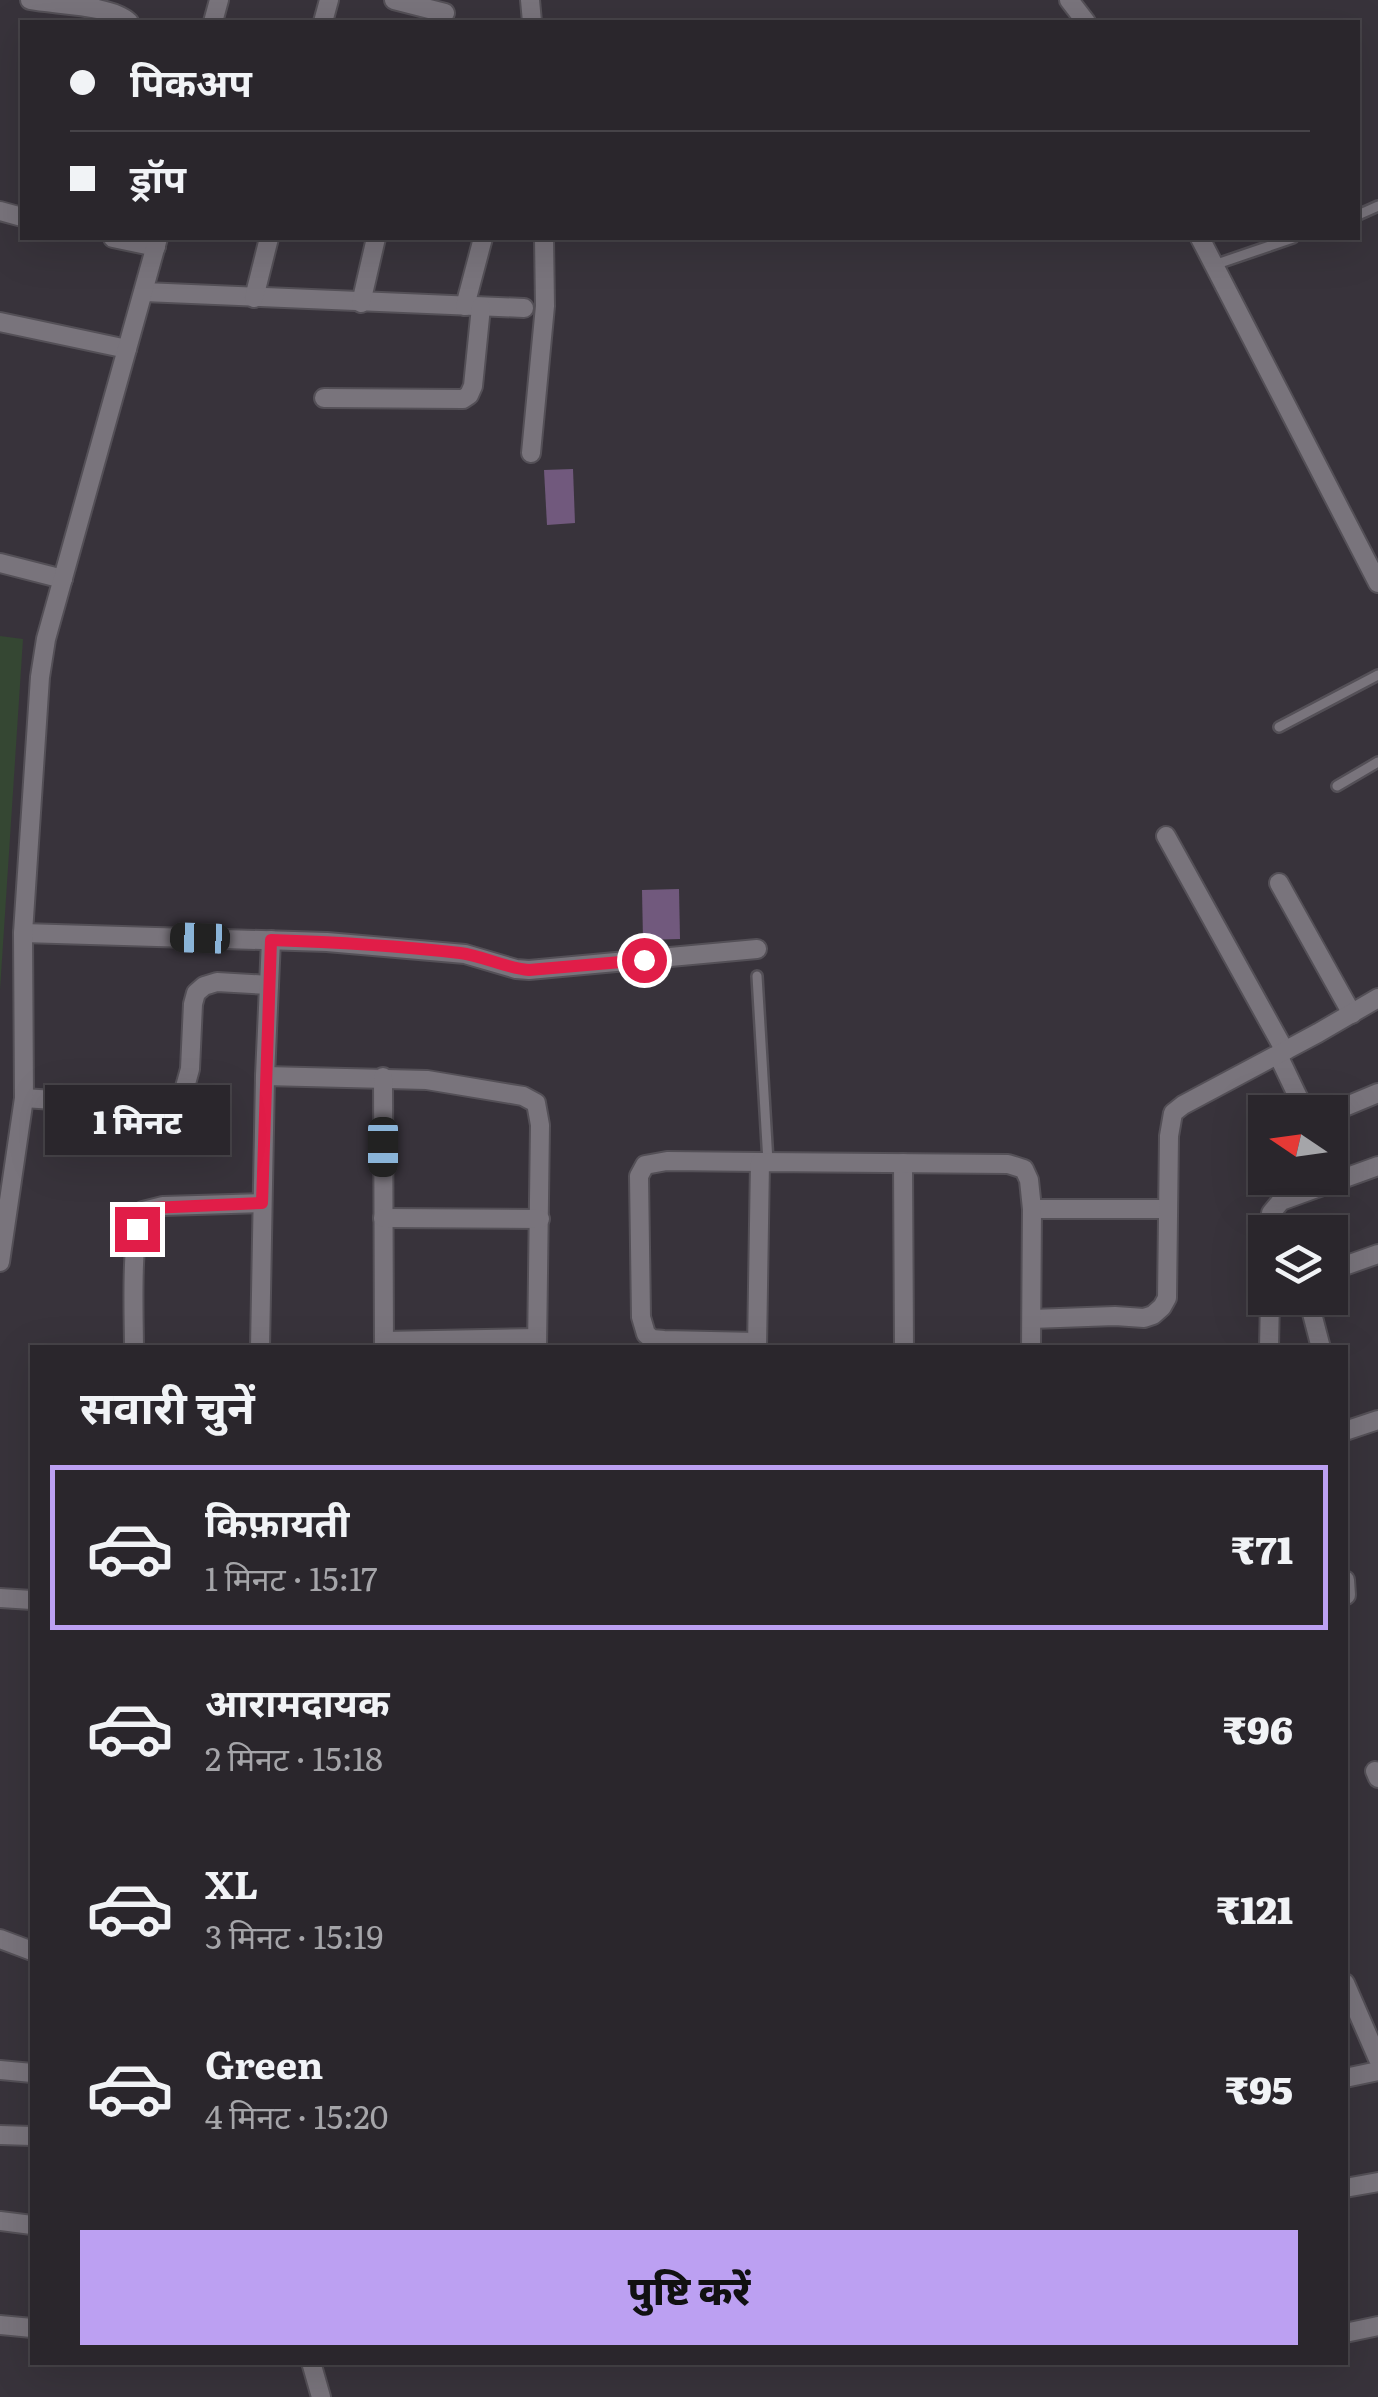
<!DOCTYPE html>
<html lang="hi">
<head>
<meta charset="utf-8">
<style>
	body { margin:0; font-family:Literata,"Noto Sans Devanagari",serif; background:#363238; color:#f1f3f6; height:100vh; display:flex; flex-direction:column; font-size:38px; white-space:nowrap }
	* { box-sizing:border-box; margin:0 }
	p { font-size:32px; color:#a5a5a9 }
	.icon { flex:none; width:55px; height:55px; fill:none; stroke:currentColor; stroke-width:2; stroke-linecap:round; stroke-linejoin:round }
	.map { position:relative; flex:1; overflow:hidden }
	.drawer { position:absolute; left:30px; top:1345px; width:1318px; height:1020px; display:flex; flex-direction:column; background:#2a262c; border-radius:0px; box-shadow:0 10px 40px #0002,0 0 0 2px #464348 }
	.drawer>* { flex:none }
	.guide { position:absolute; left:20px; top:20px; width:1340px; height:220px; border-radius:0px; box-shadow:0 10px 40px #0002,0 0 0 2px #464348; display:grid; align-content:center; height:220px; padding:0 50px; background:#2a262c }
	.needle { width:65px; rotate:283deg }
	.fabs { position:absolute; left:1248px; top:1095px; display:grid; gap:20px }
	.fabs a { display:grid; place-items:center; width:100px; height:100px; border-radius:0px; background:#2a262c; box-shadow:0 10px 40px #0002,0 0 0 2px #464348; font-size:50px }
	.end { position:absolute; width:45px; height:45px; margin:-22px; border:12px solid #e11d48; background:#fff; box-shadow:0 0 0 5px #fff }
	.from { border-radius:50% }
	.bubble { position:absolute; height:70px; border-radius:0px; background:#2a262c; box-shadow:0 10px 40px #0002,0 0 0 2px #464348; font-size:32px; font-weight:800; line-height:70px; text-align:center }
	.car { position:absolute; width:30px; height:60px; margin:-30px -15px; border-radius:12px; box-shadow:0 0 8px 2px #0007; background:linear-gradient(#222 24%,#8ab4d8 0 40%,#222 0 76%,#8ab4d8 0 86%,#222 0) }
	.guide b { display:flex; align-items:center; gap:35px; height:95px; font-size:38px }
	.guide b+b { border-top:2px solid #464348 }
	.guide i { width:25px; height:25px; background:#f1f3f6 }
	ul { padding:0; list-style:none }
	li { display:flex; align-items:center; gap:30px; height:165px; margin:0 20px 15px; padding:0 30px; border:5px solid transparent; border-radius:0px }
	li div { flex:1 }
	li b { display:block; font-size:38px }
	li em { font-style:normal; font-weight:800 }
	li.selected { border-color:#bca0f2 }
	li>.icon { width:90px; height:90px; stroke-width:1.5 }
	h2 { padding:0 50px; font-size:45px; line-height:120px }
	.button { display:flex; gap:20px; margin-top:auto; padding:20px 50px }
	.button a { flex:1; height:115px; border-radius:0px; background:#bca0f2; color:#111; font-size:40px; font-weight:800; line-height:115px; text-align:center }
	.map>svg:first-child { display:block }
	.green { fill:#354733 }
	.building { fill:#71597d }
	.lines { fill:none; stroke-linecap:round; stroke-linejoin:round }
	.lane-casing { stroke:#545057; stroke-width:14 }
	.street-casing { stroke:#545057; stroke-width:22 }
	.lane { stroke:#79747c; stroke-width:9 }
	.street { stroke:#79747c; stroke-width:18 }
	.route { stroke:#e11d48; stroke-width:12 }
</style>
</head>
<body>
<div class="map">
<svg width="1378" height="2397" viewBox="0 0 1378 2397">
	<rect width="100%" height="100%" fill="#38333b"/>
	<path class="green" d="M0 636 23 639 0 990Z"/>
	<g class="building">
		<path d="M573 469 575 523 547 525 544 470Z"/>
		<path d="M679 889 680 939 643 940 642 890Z"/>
	</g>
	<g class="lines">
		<defs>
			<g id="lane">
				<path d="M1358 215 1378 206"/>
				<path d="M1214 265 1293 238"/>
				<path d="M1279 727 1378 675"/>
				<path d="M1337 786 1378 762"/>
				<path d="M757 976 768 1162"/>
			</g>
			<g id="street">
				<path d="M30 0C56 5 112 5 129 22"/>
				<path d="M394 0 445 13"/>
				<path d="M530 0 532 22"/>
				<path d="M1069 0 1086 22"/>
				<path d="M213 22 219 0"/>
				<path d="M323 22 329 0"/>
				<path d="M0 211 22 217"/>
				<path d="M113 238 156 247"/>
				<path d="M1200 238 1378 583"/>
				<path d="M144 292 524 308"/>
				<path d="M254 298 269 238"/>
				<path d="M361 303 376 238"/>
				<path d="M465 306 483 238"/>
				<path d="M0 322 127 349"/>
				<path d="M324 398 463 399 469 395 473 386 481 307"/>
				<path d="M531 453 545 306 544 238"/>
				<path d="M0 563 63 579"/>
				<path d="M1166 836 1285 1051"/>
				<path d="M1279 883 1352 1014"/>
				<path d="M23 933 327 942 465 954 516 969 529 970 757 949"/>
				<path d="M1278 1055 1298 1097 1308 1112"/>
				<path d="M265 1076 427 1080 523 1096 536 1103 540 1125 537 1348"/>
				<path d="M383 1077 384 1348"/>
				<path d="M24 1098 171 1108 180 1105 190 1069 193 1004 196 993 204 986 217 982 269 985"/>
				<path d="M1330 1113 1378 1093"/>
				<path d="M903 1163 904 1348"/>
				<path d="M1032 1209H1168"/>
				<path d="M383 1218 540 1219"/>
				<path d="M1271 1232V1213L1281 1201 1378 1166"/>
				<path d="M0 1262 24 1098 23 933 40 677 46 639 158 238"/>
				<path d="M1330 1271 1378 1254"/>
				<path d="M1308 1298 1321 1348"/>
				<path d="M1032 1319 1115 1316 1144 1318 1153 1315 1162 1307 1167 1298 1169 1136 1173 1113 1183 1105 1318 1033 1378 998"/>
				<path d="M384 1341 537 1338"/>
				<path d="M757 1342 664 1340 652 1339 646 1334 641 1317 639 1176 645 1165 667 1161 760 1162"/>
				<path d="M134 1348C134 1318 130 1233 143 1211L163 1206 261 1203"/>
				<path d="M260 1348 265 1076 271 940"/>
				<path d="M757 1348 760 1162 1008 1164 1024 1169 1029 1180 1032 1209 1031 1348"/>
				<path d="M1269 1348 1270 1298"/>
				<path d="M1345 1431 1378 1420"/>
				<path d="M1345 1580 1346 1595"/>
				<path d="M0 1598 32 1600"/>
				<path d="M1375 1771 1378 1778"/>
				<path d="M0 1939 32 1951"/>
				<path d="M1345 1983 1378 2059"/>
				<path d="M0 2070 32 2073"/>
				<path d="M1345 2078 1378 2071"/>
				<path d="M0 2135 32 2136"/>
				<path d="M1345 2188 1378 2182"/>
				<path d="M0 2221 32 2225"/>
				<path d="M0 2325 32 2328"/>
				<path d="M1345 2333 1378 2326"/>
				<path d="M311 2362 321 2397"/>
			</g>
		</defs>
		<use href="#lane" class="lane-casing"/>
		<use href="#street" class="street-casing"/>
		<use href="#lane" class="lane"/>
		<use href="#street" class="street"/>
	</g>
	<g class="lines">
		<path class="route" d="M137 1229 143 1212 151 1208 262 1203 271 940C334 942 398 946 460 953 484 956 505 968 529 970L644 960"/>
	</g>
</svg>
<div class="fabs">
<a><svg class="needle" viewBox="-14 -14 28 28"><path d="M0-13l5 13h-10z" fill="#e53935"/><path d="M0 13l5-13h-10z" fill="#a5a5a9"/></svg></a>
<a><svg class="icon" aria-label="layers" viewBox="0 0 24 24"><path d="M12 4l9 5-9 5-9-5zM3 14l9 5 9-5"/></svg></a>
</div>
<i class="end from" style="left:644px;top:960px"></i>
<i class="end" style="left:137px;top:1229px"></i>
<div class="bubble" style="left:45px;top:1085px;width:185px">1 मिनट</div>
<i class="car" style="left:200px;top:938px;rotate:272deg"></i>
<i class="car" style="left:383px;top:1147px;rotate:180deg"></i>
<div class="guide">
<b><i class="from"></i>पिकअप</b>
<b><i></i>ड्रॉप</b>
</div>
<section class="drawer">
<h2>सवारी चुनें</h2>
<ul>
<li class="selected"><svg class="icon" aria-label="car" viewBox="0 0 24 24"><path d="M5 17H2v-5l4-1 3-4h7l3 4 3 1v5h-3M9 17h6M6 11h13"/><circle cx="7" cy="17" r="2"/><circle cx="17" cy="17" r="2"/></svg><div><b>किफ़ायती</b><p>1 मिनट · 15:17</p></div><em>₹71</em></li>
<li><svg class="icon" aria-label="car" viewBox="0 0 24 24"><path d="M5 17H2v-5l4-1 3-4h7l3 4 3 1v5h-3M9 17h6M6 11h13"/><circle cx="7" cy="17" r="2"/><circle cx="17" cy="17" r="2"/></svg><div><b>आरामदायक</b><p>2 मिनट · 15:18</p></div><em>₹96</em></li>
<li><svg class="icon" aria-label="car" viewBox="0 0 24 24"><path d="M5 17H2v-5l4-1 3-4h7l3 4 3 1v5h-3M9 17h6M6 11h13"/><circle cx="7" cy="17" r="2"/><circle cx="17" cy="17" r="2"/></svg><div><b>XL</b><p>3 मिनट · 15:19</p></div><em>₹121</em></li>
<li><svg class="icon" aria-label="car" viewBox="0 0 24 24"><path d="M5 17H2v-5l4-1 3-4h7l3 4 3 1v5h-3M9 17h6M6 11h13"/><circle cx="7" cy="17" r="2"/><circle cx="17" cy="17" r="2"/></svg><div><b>Green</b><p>4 मिनट · 15:20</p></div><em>₹95</em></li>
</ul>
<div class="button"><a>पुष्टि करें</a></div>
</section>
</div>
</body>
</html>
